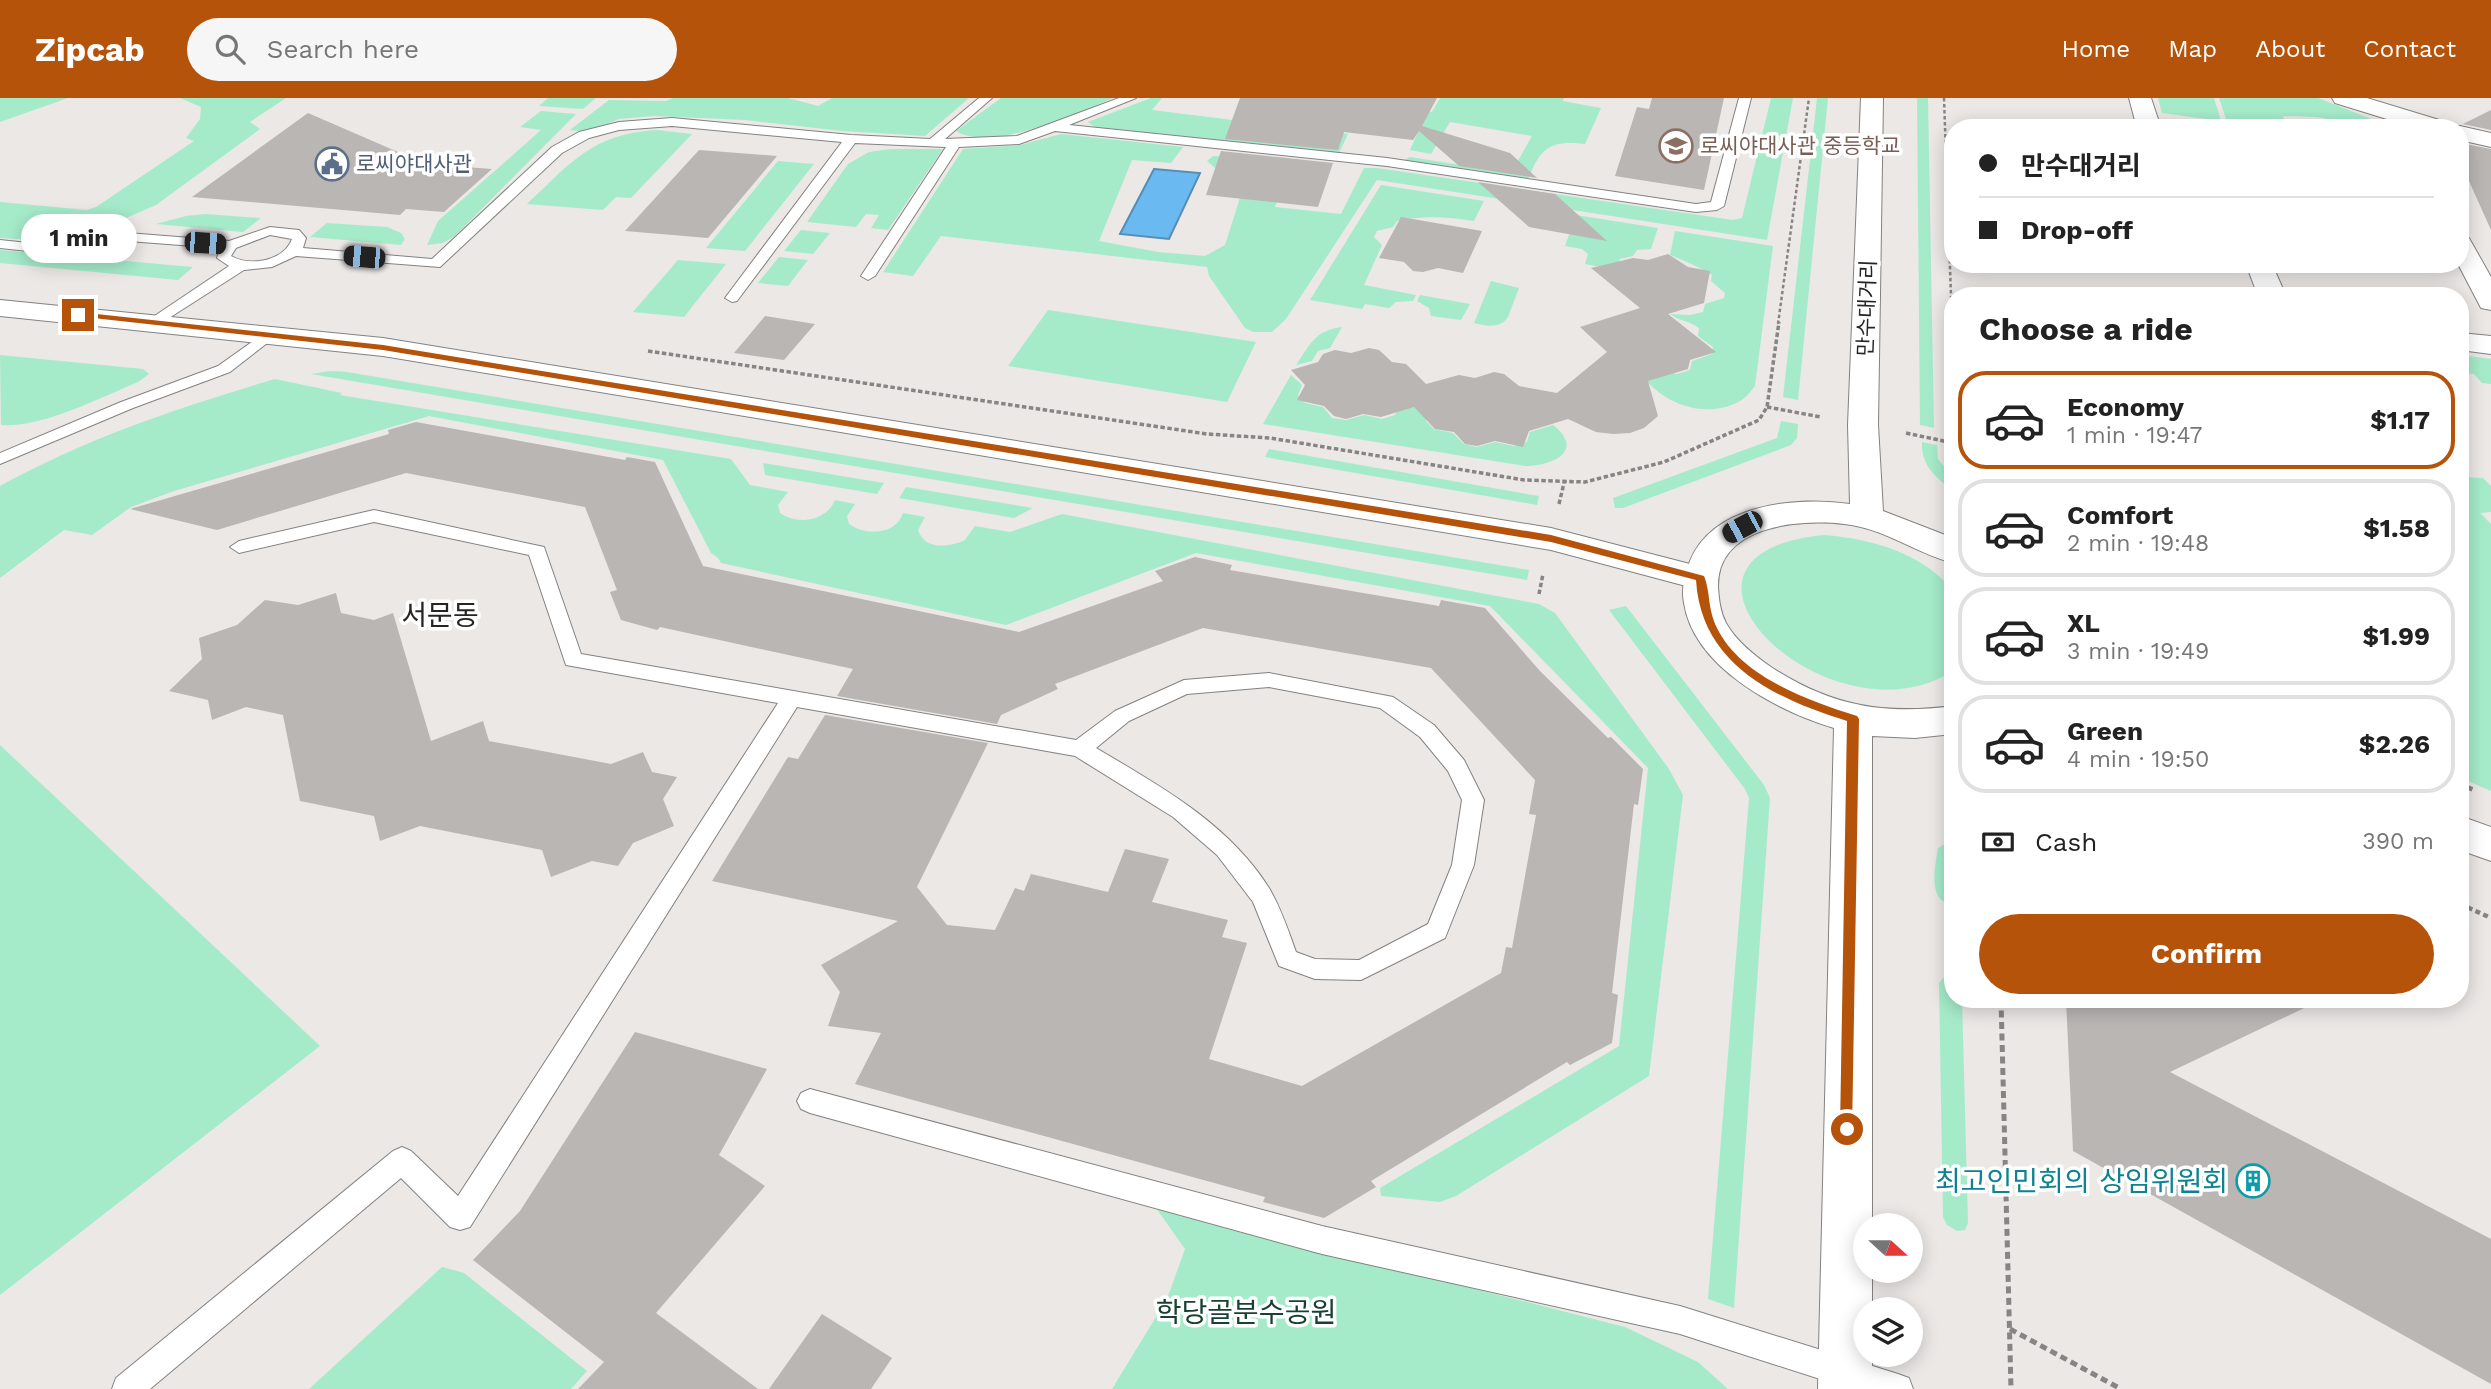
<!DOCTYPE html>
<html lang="en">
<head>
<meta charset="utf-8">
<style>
	body { margin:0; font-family:"Work Sans","Noto Sans KR",sans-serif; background:#f6f6f6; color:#222; height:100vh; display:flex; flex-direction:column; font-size:26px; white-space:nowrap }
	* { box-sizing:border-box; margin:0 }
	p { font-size:23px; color:#767676 }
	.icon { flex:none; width:38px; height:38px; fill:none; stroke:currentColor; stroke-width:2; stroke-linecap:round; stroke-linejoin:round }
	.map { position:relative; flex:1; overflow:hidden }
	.details { position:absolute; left:1944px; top:189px; width:525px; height:721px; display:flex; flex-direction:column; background:#fff; border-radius:28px; box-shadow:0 4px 18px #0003 }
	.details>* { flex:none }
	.top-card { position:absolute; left:1944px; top:21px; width:525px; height:154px; border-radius:28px; box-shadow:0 4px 18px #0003; display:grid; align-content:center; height:154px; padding:0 35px; background:#fff }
	.needle { width:46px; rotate:111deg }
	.controls { position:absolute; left:1853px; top:1115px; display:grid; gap:14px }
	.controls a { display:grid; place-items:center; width:70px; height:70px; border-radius:50%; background:#fff; box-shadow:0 4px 18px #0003; font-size:35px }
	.end { position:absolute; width:32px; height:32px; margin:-16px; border:9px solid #b45309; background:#fff; box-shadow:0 0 0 4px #fff }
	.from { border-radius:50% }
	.bubble { position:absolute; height:49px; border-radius:24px; background:#fff; box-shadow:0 4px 18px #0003; font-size:23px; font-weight:700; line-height:49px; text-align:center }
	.car { position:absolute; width:21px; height:42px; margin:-21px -10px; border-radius:9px; box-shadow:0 0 5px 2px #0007; background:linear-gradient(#222 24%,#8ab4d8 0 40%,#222 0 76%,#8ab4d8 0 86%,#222 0) }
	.top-card b { display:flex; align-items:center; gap:24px; height:66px; font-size:26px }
	.top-card b+b { border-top:2px solid #e0e0e0 }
	.top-card i { width:18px; height:18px; background:#222 }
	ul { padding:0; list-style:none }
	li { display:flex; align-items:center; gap:21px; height:98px; margin:0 14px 10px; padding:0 21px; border:4px solid #e0e0e0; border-radius:28px }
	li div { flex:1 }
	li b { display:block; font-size:26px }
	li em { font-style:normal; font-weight:700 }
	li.on { border-color:#b45309 }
	li>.icon { width:63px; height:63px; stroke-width:1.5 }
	h2 { padding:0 35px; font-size:32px; line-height:84px }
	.pay { display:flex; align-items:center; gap:18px; height:77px; padding:0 35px; font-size:26px }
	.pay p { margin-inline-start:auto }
	.button { display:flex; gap:14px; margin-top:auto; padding:14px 35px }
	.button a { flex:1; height:80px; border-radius:42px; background:#b45309; color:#fff; font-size:28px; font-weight:700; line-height:80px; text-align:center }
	header { display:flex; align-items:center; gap:42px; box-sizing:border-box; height:98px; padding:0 35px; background:#b45309; color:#fff }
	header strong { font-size:33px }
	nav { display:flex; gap:38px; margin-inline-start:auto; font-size:24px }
	.search { width:490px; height:63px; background:#f6f6f6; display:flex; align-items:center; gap:18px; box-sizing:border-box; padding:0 24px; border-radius:38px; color:#767676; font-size:26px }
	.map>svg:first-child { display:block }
	.green { fill:#a5ebca }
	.water { fill:#6abaf1; stroke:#568db4; stroke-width:2 }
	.building { fill:#b9b6b4 }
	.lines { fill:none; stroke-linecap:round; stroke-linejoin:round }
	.lane-casing { stroke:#848280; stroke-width:2 }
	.street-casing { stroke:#848280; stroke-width:2 }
	.primary-casing { stroke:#848280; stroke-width:2 }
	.path-far3 { stroke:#868583; stroke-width:2.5; stroke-dasharray:3.5 2.5; stroke-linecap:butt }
	.path-far2 { stroke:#868583; stroke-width:3.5; stroke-dasharray:4.5 2.5; stroke-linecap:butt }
	.path-far1 { stroke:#868583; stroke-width:4.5; stroke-dasharray:5 3.5; stroke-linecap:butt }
	.path { stroke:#868583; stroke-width:5; stroke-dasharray:7 4.5; stroke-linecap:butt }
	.lane { fill:#fff; fill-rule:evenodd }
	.street { fill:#fff; fill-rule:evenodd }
	.primary { fill:#fff; fill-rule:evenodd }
	.route { fill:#b45309 }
	.labels { text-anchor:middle; stroke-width:7; stroke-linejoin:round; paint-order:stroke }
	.far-education-label { font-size:21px; fill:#785e54; stroke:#fff; text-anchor:start }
	.far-service-label { font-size:21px; fill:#4e5e75; stroke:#fff; text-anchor:start }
	.far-street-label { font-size:21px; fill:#262524; stroke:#fff }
	.quarter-label { font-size:28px; fill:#262524; stroke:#fff }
	.near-culture-label { font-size:28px; fill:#0d838f; stroke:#fff; text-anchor:end }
	.near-park-label { font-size:28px; fill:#174231; stroke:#fff }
</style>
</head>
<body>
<header>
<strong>Zipcab</strong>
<div class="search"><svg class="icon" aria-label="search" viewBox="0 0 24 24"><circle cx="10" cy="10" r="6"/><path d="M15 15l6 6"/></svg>Search here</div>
<nav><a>Home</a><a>Map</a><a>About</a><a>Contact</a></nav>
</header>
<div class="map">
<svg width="2491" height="1291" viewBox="0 0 2491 1291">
	<rect width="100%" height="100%" fill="#ebe8e6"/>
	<g class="green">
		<path d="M0 0H68L0 24Z"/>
		<path d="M180 0H286L250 24 260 31 156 107 117 124 55 143 0 140V104L87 112 96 109 194 43 186 40 200 21 201 9Z"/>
		<path d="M548 0H596L583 11 539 8Z"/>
		<path d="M673 0H788L818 8 832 0H969L925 38 843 33 745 22 654 18 619 21 587 34 570 32 609 2 666 3Z"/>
		<path d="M1001 0H1113C1078 15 991 55 956 33Z"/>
		<path d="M1151 0H1162L1152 12 1348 36 1339 55 1095 29 1088 24Z"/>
		<path d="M1440 0H1564L1563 3 1601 10 1585 46C1550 42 1540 50 1528 82L1404 62 1410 59 1511 75 1532 38 1450 24 1431 56 1410 52 1427 13 1432 14Z"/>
		<path d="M1771 0H1793L1767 142 1377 82 1286 221 1272 234H1253L1245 230 1209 178 1207 169 941 138 913 178 883 174 963 51 1020 47 1061 36 1183 49 1171 65 1132 62 1099 143 1158 154 1205 158 1225 147 1245 84 1216 71 1207 63 1213 58 1269 61 1287 75 1275 109 1341 116 1364 70H1377L1733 122 1742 120Z"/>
		<path d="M1817 0H1828L1798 302 1783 299Z"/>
		<path d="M1917 0H1928L1934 330 1920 327Z"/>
		<path d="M2158 0H2214L2221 23 2162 15Z"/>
		<path d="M2219 0H2318L2369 20 2384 30C2364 30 2348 28 2331 22 2315 17 2298 19 2283 18L2287 30H2237L2236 26 2227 24Z"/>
		<path d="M541 13 576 16 455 138 443 145 427 147 438 123 541 32 520 29Z"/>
		<path d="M657 32 692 36 631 100 616 99 603 112 527 106C572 64 592 36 657 32Z"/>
		<path d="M890 51H943L888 132 871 130 879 117 866 116 856 129 807 124 848 66 869 54Z"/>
		<path d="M778 63 814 66 745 153 706 150Z"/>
		<path d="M1381 87 1484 103 1474 123C1448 119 1422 117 1397 123L1393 129 1377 133 1374 139 1382 147 1364 187 1416 197 1413 203 1396 204 1389 210 1365 206 1362 211 1310 202Z"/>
		<path d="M205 116 261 120 243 134 156 126 186 118Z"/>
		<path d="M1576 117 1658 130 1651 151 1637 152 1633 158 1620 161 1618 167 1607 170 1585 166 1588 156 1582 151 1565 148Z"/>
		<path d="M327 125 387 129 401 135 405 141 401 147 310 139Z"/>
		<path d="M801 132 830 135 813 156 784 153Z"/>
		<path d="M1675 133 1773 148 1755 288C1751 293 1746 300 1740 303 1706 322 1663 306 1643 278L1659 272 1677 276 1690 272 1692 263 1712 256 1713 249 1698 238 1699 230C1690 223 1679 223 1670 216L1690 217 1703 214 1705 206 1724 200 1725 195 1711 183 1712 177C1707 173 1677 159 1670 157Z"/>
		<path d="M0 152 193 169 178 182 0 165Z"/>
		<path d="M779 159 808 162 788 188 758 185Z"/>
		<path d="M678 162 726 166 684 219 633 214Z"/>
		<path d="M1491 183 1519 190 1508 219C1500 231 1486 228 1474 225Z"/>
		<path d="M1420 197 1470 206 1461 222 1431 218 1429 210 1417 203Z"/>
		<path d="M1048 212 1256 244 1227 304 1008 268Z"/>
		<path d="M1342 229 1330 250 1318 253 1312 263 1296 267C1310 247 1315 232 1342 229Z"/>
		<path d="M0 257 143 271 149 276 138 284C99 300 43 330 1 327Z"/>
		<path d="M2461 257 2491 261V286L2482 285 2474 276 2461 275Z"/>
		<path d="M330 273 347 274 1529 472 1527 482 311 276Z"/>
		<path d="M1291 277 1302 287 1298 297 1305 305 1323 309 1332 320 1346 322 1364 317 1382 321 1395 317 1400 307 1420 302 1430 312 1426 323 1434 331 1453 335 1464 346 1477 349 1495 344 1514 348 1527 344 1530 334 1553 327C1586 353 1552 368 1525 368L1263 326Z"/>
		<path d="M275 281 342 295 340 297 731 361 750 387 788 394 778 407 780 415C797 427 826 424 835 402L855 406 847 418 849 426C866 438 896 437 903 415L925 419 918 432C925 453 949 449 965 442L975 428 1010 434 1062 416 1539 506 1555 515 1669 671 1683 697 1649 978 1456 1098 1440 1104 1381 1098 1380 1090 1619 948 1648 670 1490 508 1196 455 1006 527 721 465 718 460 711 455 663 362 429 318 174 393 131 409 92 437 64 432 0 480V388C87 340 180 309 275 281Z"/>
		<path d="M1781 323 1798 326 1797 340 1791 347 1623 410H1615L1613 400 1777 340Z"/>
		<path d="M1922 344 1937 347 1938 361 1953 379V393C1936 379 1921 368 1922 344Z"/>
		<path d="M1269 351 1539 398 1537 407 1265 359Z"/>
		<path d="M763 365 884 385 877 396 765 377Z"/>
		<path d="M2461 379 2483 380 2491 388V414L2480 415 2491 426V693L2461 680 2460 559 2467 526 2460 500Z"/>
		<path d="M906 389 1033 410 1014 420 899 400Z"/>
		<path d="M1824 437C1872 441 1920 454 1953 492V573C1829 652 1627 456 1824 437Z"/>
		<path d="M1626 508 1764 687 1770 700 1734 1210 1708 1201 1749 700 1745 691 1609 512Z"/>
		<path d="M0 647 320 948 0 1197Z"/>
		<path d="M1953 741V805C1927 807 1935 767 1938 750Z"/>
		<path d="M1950 879 1953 881V901H1962L1968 1125 1965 1132 1957 1133 1947 1127 1943 1119 1939 885 1943 880Z"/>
		<path d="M1156 1110 1625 1229 1698 1264 1728 1291H1112L1167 1201 1185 1151Z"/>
		<path d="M442 1169 464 1175 587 1273 571 1291H309Z"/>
	</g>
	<path class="water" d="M1154 71 1200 75 1169 141 1120 136Z"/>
	<g class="building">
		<path d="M1240 0H1437L1422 28 1510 55 1537 80 1459 68 1419 33 1413 42 1344 34 1338 52 1225 41Z"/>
		<path d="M1652 0H1724L1704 92 1615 78 1637 9 1649 11Z"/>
		<path d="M2491 12V32L2463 26Z"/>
		<path d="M308 15 398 54 400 64 492 71 444 114 406 111 400 117 192 99Z"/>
		<path d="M2460 45 2491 51V132L2460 63Z"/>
		<path d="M699 52 777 58 708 140 625 133Z"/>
		<path d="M1221 53 1333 65 1318 109 1206 97Z"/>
		<path d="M1478 84 1555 96 1607 143 1529 129Z"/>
		<path d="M1401 119 1482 133 1463 175 1438 170 1423 174 1413 173 1404 164 1379 160Z"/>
		<path d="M1668 156 1688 169 1710 173 1704 205 1668 216 1716 254 1690 262 1688 271 1648 283 1658 318 1644 330 1630 335 1613 336 1596 334 1568 321 1529 333 1523 349 1495 343 1477 348 1465 346 1454 334 1435 331 1414 309 1381 319 1363 316 1346 321 1334 318 1324 308 1297 302 1305 287 1291 272 1318 264 1323 256 1335 252 1351 255 1369 250 1379 252 1392 264 1406 266 1426 286 1459 277 1475 280 1494 274 1504 276 1519 288 1557 295 1607 254 1580 229 1640 210 1591 170 1633 160 1648 162Z"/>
		<path d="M765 218 815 226 784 262 734 255Z"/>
		<path d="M416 324 625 362 627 359 655 364 703 468 1019 534 1163 483 1155 473 1195 459 1232 467 1230 472 1439 508 1441 502 1485 510 1540 573 1608 640 1611 639 1643 671 1638 707 1634 706 1612 895 1618 897 1612 945 1570 967 1567 964 1371 1083 1376 1089 1324 1120 1263 1104 1265 1099 855 986 881 935 828 928 840 894 821 867 898 823 712 783 788 659 798 661 825 617 988 645 917 789 947 827 995 832 1015 790 1024 793 1031 776 1108 794 1125 751 1169 761 1152 804 1228 822 1222 839 1247 845 1209 961 1302 988 1501 875 1506 849 1512 850 1536 717 1529 716 1535 682 1431 570 1203 530 1055 586 1058 591 1001 617 997 626 837 598 853 571 660 529 657 532 621 522 610 494 617 492 585 409 406 375 217 432 130 411 389 336 388 332Z"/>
		<path d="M336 495 341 515 374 522 393 515 431 643 483 623 489 643 611 666 643 654 652 674 677 679 663 701 674 728 633 745 618 768 592 763 551 779 542 752 420 728 380 743 374 718 300 703 283 617 246 609 212 622 208 602 169 593 202 561 199 540 237 527 265 502 298 507Z"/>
		<path d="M2066 901H2323L2170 974 2491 1141V1286L2073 1053Z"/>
		<path d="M635 934 767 971 719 1057 765 1088 656 1215 758 1291H578L604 1264 473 1162 520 1113Z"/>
		<path d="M822 1216 892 1260 871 1291H769Z"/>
	</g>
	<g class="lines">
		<defs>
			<g id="lane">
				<path d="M979 0H992L945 41 1017 38 1119 0H1136L1069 27 1387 60 1696 106 1711 104 1739 0H1751L1724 108 1717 112 1696 114 1387 68 1055 33 1019 46 959 49 875 178 868 182 861 178 946 49 855 45 737 203 732 204 725 200 842 44 672 28 619 32 589 40 562 55 440 169 296 158 272 169 244 172 155 229 150 227 147 224 150 221 229 168 217 160 220 150 102 141 47 155 0 150V142L47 147 102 133 229 143 270 129 299 132 306 140 303 150 432 161 552 49 579 34 619 24 672 20 851 37 930 41ZM270 137 292 141C284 163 250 169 231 158L236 150Z"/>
				<path d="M270 231 278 236 275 239 230 274 133 310 0 366V355L121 304 218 268Z"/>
				<path d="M374 412 544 449 581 556 1076 642 1115 613 1184 582 1269 575 1393 599 1434 627 1464 662 1484 702 1474 767 1445 840 1361 882 1315 881 1279 868 1253 804 1217 757 1173 719 1075 658 797 609 470 1129 460 1132 450 1129 401 1080 150 1291H112L116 1280 393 1053 402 1049 411 1053 458 1098 778 605 566 567 529 457 374 424 239 455 230 449 239 443ZM1269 589 1380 610 1420 639 1448 673 1462 702 1452 767 1428 826 1359 862 1315 861 1296 854C1288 832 1281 810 1269 790 1228 725 1160 688 1096 650L1129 623 1187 596Z"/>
				<path d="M810 991 1322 1128 1680 1208 1898 1276 1909 1280 1913 1291H1851L1680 1236 1322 1156 810 1015 801 1011 797 1003 801 995Z"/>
			</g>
			<g id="street">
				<path d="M2129 0H2151L2161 30H2137Z"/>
				<path d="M2332 0H2367L2449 25 2452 30H2416L2335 5Z"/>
				<path d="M2460 28 2491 35V49L2460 42V30H2453Z"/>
				<path d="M2460 138 2469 140 2491 179V212L2481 210 2458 166H2460Z"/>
				<path d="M2246 166H2272L2286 198H2258Z"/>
				<path d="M0 202 383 240 1551 430 1713 472 1718 480 1713 488 1701 492 1551 452 383 258 0 218Z"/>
				<path d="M2460 235 2491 238V256L2460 252Z"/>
				<path d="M2460 718 2491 729V763L2460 752Z"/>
			</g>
			<path id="primary" d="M1861 0H1883L1878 327 1883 413 1953 440V465C1915 455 1884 430 1844 426 1799 421 1717 427 1718 489 1719 502 1720 513 1726 525 1736 543 1755 558 1771 569 1831 608 1883 617 1953 608V636L1915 640 1872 638V1127H1866V1172H1872V1211H1866V1256H1872V1291H1818L1834 630C1778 613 1694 570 1684 505 1681 491 1685 477 1690 463 1713 406 1797 398 1850 406L1848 327Z"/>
		</defs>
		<use href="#lane" class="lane-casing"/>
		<use href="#street" class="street-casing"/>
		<use href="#primary" class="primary-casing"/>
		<g class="path-far3">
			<path d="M1944 0 1952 226"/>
			<path d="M1778 226 1809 0"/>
		</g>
		<g class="path-far2">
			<path d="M1952 224 1953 251"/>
			<path d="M648 253 1207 336 1270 340 1524 382 1585 384 1664 364 1759 322 1767 309 1779 224"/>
			<path d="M1767 309 1821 319"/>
			<path d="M1906 335 1953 345"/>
			<path d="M1559 406 1564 385"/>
			<path d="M1539 496 1543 476"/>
		</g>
		<g class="path-far1">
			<path d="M2460 686 2474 692"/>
			<path d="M2460 806 2491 820"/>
		</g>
		<g class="path">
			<path d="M2001 901 2011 1291"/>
			<path d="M2010 1231 2121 1291"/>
		</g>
		<use href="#lane" class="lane"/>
		<use href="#street" class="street"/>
		<use href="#primary" class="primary"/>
	</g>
	<path class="route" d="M78 214 383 247 481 263 1551 437 1704 478C1711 496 1707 509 1717 530 1741 579 1809 603 1857 618L1859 621 1852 1035H1842L1840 1031 1847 623C1776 601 1701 567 1696 482L1551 444 383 252 75 218Z"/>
	<defs>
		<symbol id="school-ring" viewBox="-11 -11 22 22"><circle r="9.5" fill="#fff" stroke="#8d6e63" stroke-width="1.5"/><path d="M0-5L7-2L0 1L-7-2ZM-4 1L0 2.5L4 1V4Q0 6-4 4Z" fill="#8d6e63"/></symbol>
		<symbol id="civic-ring" viewBox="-11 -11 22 22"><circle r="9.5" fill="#fff" stroke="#5c6f8a" stroke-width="1.5"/><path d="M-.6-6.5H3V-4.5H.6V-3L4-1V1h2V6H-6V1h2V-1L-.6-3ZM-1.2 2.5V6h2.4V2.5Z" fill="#5c6f8a"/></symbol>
		<symbol id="building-ring" viewBox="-11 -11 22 22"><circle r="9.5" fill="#fff" stroke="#0f9aa8" stroke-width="1.5"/><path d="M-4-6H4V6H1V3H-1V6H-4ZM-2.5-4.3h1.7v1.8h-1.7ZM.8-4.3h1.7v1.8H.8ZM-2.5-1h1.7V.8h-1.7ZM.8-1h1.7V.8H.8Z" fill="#0f9aa8"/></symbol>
	</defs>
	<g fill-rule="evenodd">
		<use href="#school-ring" x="1657" y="29" width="38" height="38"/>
		<use href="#civic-ring" x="313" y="47" width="38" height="38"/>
		<use href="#building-ring" x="2234" y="1064" width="38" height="38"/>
	</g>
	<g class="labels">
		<g class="far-education-label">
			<text x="1700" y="55">로씨야대사관 중등학교</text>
		</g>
		<g class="far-service-label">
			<text x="356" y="73">로씨야대사관</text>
		</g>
		<g class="far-street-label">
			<text transform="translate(1867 210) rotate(-88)" y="7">만수대거리</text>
		</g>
		<g class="quarter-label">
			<text x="440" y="527">서문동</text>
		</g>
		<g class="near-culture-label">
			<text x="2228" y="1093">최고인민회의 상임위원회</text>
		</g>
		<g class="near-park-label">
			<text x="1246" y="1224">학당골분수공원</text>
		</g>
	</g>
</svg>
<div class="controls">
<a><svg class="needle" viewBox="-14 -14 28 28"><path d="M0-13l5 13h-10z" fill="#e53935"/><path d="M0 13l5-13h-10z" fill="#767676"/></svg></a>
<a><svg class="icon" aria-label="layers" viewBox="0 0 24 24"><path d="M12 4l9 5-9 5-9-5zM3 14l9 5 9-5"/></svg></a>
</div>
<i class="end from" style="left:1847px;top:1031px"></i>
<i class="end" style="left:78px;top:217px"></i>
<div class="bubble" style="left:21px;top:116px;width:116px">1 min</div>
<i class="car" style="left:205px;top:145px;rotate:94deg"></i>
<i class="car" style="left:364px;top:159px;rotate:275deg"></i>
<i class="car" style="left:1742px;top:429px;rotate:242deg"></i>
<div class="top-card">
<b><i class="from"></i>만수대거리</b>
<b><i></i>Drop-off</b>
</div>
<section class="details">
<h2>Choose a ride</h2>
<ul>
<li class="on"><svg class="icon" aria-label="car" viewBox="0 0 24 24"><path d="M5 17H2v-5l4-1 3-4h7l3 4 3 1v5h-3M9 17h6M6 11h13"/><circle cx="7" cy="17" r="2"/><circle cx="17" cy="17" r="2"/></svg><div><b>Economy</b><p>1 min · 19:47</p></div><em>$1.17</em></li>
<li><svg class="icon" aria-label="car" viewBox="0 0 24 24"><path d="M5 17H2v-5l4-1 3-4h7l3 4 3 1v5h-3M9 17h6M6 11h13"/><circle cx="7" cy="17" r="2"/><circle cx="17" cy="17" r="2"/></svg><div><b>Comfort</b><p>2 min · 19:48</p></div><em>$1.58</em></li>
<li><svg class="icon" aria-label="car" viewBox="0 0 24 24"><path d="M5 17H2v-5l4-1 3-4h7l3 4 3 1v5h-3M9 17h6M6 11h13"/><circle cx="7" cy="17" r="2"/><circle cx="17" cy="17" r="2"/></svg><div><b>XL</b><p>3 min · 19:49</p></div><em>$1.99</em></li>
<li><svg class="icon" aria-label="car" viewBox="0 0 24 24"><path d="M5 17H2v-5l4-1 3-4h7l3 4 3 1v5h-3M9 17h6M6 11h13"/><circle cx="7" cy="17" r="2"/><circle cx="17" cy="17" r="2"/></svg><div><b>Green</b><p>4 min · 19:50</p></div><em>$2.26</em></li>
</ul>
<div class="pay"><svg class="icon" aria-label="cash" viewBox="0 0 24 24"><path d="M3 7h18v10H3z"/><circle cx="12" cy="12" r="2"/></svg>Cash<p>390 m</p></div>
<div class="button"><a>Confirm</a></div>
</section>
</div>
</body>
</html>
